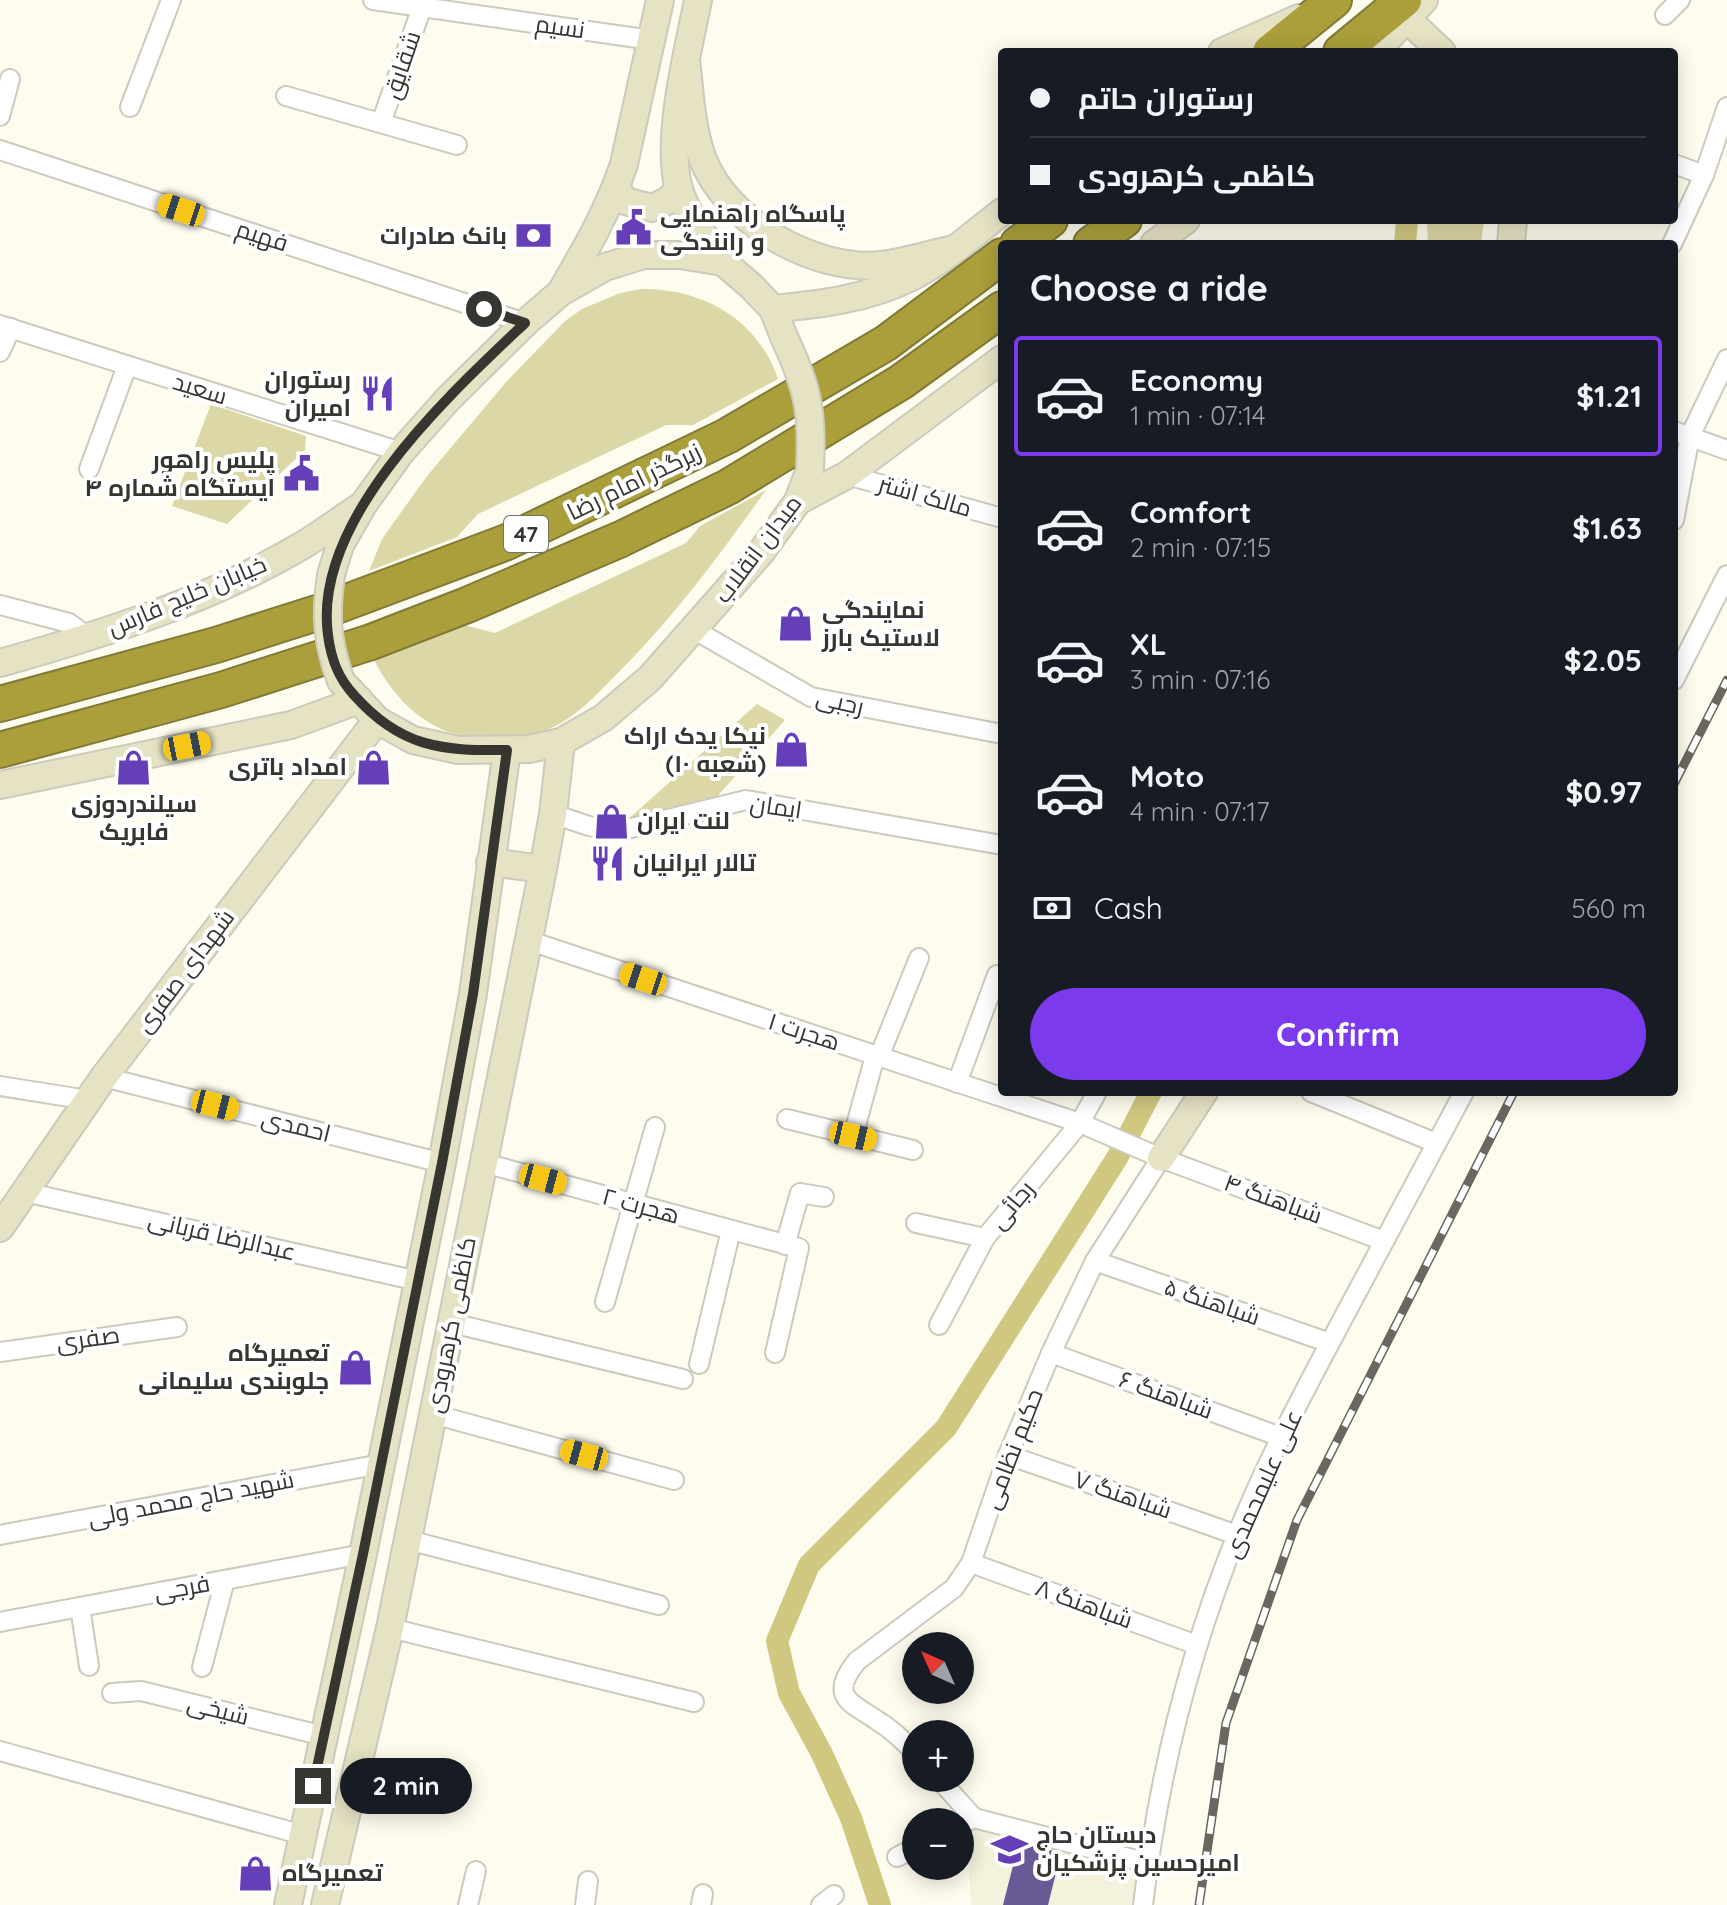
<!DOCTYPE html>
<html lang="en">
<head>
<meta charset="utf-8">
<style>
	body { margin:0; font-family:Quicksand,Cairo,sans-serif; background:#20242c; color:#f1f3f6; height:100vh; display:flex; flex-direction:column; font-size:30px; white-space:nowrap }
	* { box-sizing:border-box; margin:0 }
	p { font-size:26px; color:#9ea1a6 }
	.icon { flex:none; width:44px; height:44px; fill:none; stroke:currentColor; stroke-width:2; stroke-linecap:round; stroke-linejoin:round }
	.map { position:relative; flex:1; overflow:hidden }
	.side { position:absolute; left:998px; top:240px; width:680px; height:856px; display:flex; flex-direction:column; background:#171b24; border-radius:8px; box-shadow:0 4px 20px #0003 }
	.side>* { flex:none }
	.top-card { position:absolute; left:998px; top:48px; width:680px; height:176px; border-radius:8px; box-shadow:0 4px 20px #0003; display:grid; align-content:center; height:176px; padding:0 32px; background:#171b24 }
	.needle { width:52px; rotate:315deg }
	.buttons { position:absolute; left:902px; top:1632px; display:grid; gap:16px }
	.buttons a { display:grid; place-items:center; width:72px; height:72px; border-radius:50%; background:#171b24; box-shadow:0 4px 20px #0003; font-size:40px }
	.end { position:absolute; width:36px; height:36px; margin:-18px; border:10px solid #363530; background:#fff; box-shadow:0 0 0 4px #fff }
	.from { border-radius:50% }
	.bubble { position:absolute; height:56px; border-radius:28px; background:#171b24; box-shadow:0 4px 20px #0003; font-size:26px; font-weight:800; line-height:56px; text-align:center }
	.car { position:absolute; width:24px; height:48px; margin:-24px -12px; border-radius:10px; box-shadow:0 0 6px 2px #0007; background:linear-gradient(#f5c518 24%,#345 0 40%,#f5c518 0 76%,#345 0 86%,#f5c518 0) }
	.top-card b { display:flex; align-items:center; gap:28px; height:76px; font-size:30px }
	.top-card b+b { border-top:2px solid #363941 }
	.top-card i { width:20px; height:20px; background:#f1f3f6 }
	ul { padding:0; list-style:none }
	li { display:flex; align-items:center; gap:24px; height:120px; margin:0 16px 12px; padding:0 16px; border:4px solid transparent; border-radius:8px }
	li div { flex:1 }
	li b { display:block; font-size:30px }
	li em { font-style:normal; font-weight:800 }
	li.current { border-color:#7c3aed }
	li>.icon { width:72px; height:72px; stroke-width:1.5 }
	h2 { padding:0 32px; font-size:36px; line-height:96px }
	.pay { display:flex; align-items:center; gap:20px; height:88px; padding:0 32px; font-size:30px }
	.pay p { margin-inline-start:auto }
	.cta { display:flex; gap:16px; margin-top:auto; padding:16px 32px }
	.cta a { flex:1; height:92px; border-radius:48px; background:#7c3aed; color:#fff; font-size:32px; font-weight:800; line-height:92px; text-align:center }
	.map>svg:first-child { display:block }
	.built { fill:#f4f2dc }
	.green { fill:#dcd7a7 }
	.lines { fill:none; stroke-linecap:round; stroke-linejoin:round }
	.canal { stroke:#d0c881; stroke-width:22 }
	.building { fill:#675a95 }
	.street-casing { stroke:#cccabd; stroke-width:22 }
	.secondary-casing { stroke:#cccabd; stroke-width:30 }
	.highway-casing { stroke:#817a37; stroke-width:38 }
	.street { stroke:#fff; stroke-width:18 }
	.secondary { stroke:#e6e2c4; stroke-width:26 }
	.highway { stroke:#aa9f3b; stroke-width:34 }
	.rail-casing { stroke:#696860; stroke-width:9 }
	.rail { stroke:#fff; stroke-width:6; stroke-dasharray:18; stroke-linecap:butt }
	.secondary-bridge-casing { stroke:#cccabd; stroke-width:30; stroke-linecap:butt }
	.secondary-bridge { stroke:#e6e2c4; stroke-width:26 }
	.route { stroke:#363530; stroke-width:10 }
	.labels { text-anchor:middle; stroke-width:8; stroke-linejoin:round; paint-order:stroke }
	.shield { fill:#fff; stroke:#72726e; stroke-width:2 }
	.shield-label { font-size:22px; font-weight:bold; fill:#363530 }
	.street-label { font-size:24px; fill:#363530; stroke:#fff }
	.poi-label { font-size:24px; font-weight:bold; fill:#363530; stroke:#fff; text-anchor:start }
</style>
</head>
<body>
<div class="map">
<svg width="1727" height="1905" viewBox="0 0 1727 1905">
	<rect width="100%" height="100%" fill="#fdfcee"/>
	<path class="built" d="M967 1828 1136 1871 1133 1905H971Z"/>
	<g class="green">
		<path d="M1427 220H1484L1481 244H1428Z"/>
		<path d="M641 289C702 288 758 319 778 379L693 425H666L478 514 457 537 369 571 382 539 427 476 507 381 565 321 582 309 620 293Z"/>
		<path d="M211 404 306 436 305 450 227 524 172 506Z"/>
		<path d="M766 490C719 556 671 621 613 678 593 698 574 719 547 730 526 739 503 737 481 737 432 738 395 701 374 660L464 625 495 633 686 543 700 526Z"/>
		<path d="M757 704 785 720 714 800 625 822Z"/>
	</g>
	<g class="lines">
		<g class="canal">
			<path d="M1405 244 1407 220"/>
			<path d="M880 1905 851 1818 822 1754 789 1693 777 1641 809 1565 946 1428 1117 1158 1151 1092"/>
		</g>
	</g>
	<path class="building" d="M1019 1842 1061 1853 1048 1905H1003Z"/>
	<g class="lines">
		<defs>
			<g id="street">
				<path d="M373 0 651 40"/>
				<path d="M1665 15 1680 0"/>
				<path d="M286 96 457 145"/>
				<path d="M130 107 171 0"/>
				<path d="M0 116 10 79"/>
				<path d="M381 123 422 7"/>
				<path d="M0 150 525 323"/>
				<path d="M1674 164 1704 175"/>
				<path d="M1672 244 1704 175 1727 107"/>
				<path d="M0 325 401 452"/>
				<path d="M0 352 11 328"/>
				<path d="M1674 431 1727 450"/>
				<path d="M89 469 127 366"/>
				<path d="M847 475 1002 518"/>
				<path d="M1674 520 1690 436 1727 359"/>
				<path d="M0 605 69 623 89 638"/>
				<path d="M693 629 811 697 1002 734"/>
				<path d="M1674 680 1727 575"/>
				<path d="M553 814 589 826 619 831 746 800 1002 845"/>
				<path d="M527 940 1080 1123 1161 1158 1384 1241"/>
				<path d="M879 1057 919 958"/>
				<path d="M104 1077 442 1163"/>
				<path d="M957 1083 997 975"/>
				<path d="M0 1086 88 1100"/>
				<path d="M1311 1092 1436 1143"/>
				<path d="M787 1119 913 1150"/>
				<path d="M853 1136 875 1056"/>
				<path d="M484 1163 799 1248 775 1353"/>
				<path d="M25 1192 418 1281"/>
				<path d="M916 1223 985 1238"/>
				<path d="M785 1245 800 1193 824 1197"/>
				<path d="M1095 1261 1330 1343"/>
				<path d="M605 1302 655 1127"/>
				<path d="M452 1323 683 1379"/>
				<path d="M939 1325 985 1238 1080 1123 1097 1092"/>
				<path d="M0 1352 177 1327"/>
				<path d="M1051 1353 1281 1437"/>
				<path d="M699 1364 731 1230"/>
				<path d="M433 1414 674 1480"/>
				<path d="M1008 1455 1237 1535"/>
				<path d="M0 1535 381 1464"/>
				<path d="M408 1540 659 1605"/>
				<path d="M971 1563 1197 1645"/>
				<path d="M80 1607 89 1666"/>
				<path d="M0 1622 363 1554"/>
				<path d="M390 1628 694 1702"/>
				<path d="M202 1667 225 1580"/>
				<path d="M112 1693 141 1691 324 1736"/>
				<path d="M0 1751 303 1835"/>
				<path d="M916 1754C904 1741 893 1730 878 1721 850 1702 828 1697 857 1661L954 1588 971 1563 1008 1455 1051 1353 1095 1261 1161 1158"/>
				<path d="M938 1778 974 1818"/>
				<path d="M960 1825 974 1818 1148 1863"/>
				<path d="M897 1857 916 1847"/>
				<path d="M468 1905 476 1871"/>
				<path d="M585 1905 588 1881"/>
				<path d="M701 1905 703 1894"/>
				<path d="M821 1905 834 1895"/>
				<path d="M1143 1905C1158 1779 1189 1653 1237 1535 1266 1462 1304 1392 1341 1322 1382 1246 1423 1169 1464 1092"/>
			</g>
			<g id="secondary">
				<path d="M698 0C688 51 665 140 679 189 687 216 707 239 723 262"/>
				<path d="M1408 20 1442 52"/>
				<path d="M1222 52 1299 18"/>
				<path d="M1375 52 1424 0"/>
				<path d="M686 60C690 92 691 126 702 157 726 222 814 272 882 265 906 262 931 254 954 249"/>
				<path d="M616 188 625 201 652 208 667 201 679 190"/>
				<path d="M1154 244 1186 220"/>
				<path d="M1511 244 1513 220"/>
				<path d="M562 290C586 249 609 209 624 164L660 0"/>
				<path d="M773 309C821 304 867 299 911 277 944 261 973 234 1002 212"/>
				<path d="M798 501 847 475 1002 359"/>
				<path d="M331 575 340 545 363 505 401 452 448 399 525 323 561 292 605 267 644 255H680L723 262 751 286 773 309 784 337"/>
				<path d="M0 663C104 634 210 600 303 545 323 533 341 519 360 507"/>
				<path d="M341 681 377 720 413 740 458 750 529 749 561 742 603 718 650 678 762 551 798 501 810 469"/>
				<path d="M0 785 291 725 359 700"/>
				<path d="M490 862 543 869"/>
				<path d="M1161 1158 1204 1092"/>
				<path d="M0 1228 104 1077 377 720"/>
				<path d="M288 1905 363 1554 442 1163 473 994 507 750"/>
				<path d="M325 1905 390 1628 543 869 553 814 561 742"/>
			</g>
			<g id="highway">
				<path d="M1270 52 1334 0"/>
				<path d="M1341 52 1404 0"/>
				<path d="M1018 244 1050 220"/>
				<path d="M1091 244 1124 220"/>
				<path d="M0 704 216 645 323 611 507 542 727 436 886 343 1002 256"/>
				<path d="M0 750 221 690 371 642 467 605 621 539 728 487 901 382 1002 309"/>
			</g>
		</defs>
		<use href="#street" class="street-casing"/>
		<use href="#secondary" class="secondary-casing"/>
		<use href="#highway" class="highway-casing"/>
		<use href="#street" class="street"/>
		<use href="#secondary" class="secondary"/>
		<use href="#highway" class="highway"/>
		<defs>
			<g id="rail">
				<path d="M1674 784 1727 680"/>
				<path d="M1199 1905 1226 1723 1297 1520 1514 1092"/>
			</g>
		</defs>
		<use href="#rail" class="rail-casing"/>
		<use href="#rail" class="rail"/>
		<defs>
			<g id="secondary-bridge">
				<path d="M784 337C808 388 813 412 810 469"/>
				<path d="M331 575C325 616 327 642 341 681"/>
			</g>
		</defs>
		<use href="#secondary-bridge" class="secondary-bridge-casing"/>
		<use href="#secondary-bridge" class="secondary-bridge"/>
	</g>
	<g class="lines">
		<path class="route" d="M313 1786 363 1554 442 1163 473 994 507 750C441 751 400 747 354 695 338 678 331 659 328 635 312 520 448 396 525 323L484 309"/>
	</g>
	<defs>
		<symbol id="civic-bare" viewBox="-9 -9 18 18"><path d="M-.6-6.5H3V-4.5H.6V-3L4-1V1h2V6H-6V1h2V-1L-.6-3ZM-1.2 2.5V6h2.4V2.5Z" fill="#653fb7" stroke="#fff" stroke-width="2.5" paint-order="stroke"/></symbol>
		<symbol id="bank-bare" viewBox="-9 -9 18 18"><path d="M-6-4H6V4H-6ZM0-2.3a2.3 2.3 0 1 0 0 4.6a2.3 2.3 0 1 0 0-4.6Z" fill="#653fb7" stroke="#fff" stroke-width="2.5" paint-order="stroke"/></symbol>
		<symbol id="restaurant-bare" viewBox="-9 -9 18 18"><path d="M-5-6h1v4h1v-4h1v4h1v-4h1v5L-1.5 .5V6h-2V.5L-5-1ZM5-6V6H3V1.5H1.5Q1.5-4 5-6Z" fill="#653fb7" stroke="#fff" stroke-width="2.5" paint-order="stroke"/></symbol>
		<symbol id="shop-bare" viewBox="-9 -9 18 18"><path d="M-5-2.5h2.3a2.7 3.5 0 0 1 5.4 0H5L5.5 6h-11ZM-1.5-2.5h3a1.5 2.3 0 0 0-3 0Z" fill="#653fb7" stroke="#fff" stroke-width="2.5" paint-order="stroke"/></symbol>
		<symbol id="school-bare" viewBox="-9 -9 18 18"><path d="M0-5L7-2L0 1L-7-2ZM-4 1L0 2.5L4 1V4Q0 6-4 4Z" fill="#653fb7" stroke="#fff" stroke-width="2.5" paint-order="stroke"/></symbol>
	</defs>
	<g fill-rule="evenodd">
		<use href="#civic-bare" x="608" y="202" width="51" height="51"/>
		<use href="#bank-bare" x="508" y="210" width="51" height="51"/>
		<use href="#restaurant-bare" x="352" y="368" width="51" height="51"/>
		<use href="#civic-bare" x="276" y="448" width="51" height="51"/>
		<use href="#shop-bare" x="770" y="598" width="51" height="51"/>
		<use href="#shop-bare" x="766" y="724" width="51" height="51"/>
		<use href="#shop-bare" x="108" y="742" width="51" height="51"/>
		<use href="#shop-bare" x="348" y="742" width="51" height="51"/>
		<use href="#shop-bare" x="586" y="796" width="51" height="51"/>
		<use href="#restaurant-bare" x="582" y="838" width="51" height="51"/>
		<use href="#shop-bare" x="330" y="1342" width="51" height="51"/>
		<use href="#school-bare" x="984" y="1824" width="51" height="51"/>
		<use href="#shop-bare" x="230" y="1848" width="51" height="51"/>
	</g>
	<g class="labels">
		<rect class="shield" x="504" y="516" width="44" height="36" rx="6"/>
		<g class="shield-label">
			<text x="526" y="542">47</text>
		</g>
		<g class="street-label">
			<text transform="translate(560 27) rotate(8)" y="8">نسیم</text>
			<text transform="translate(402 65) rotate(-71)" y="8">شقایق</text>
			<text transform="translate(262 236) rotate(18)" y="8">فهیم</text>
			<text transform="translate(200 389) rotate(17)" y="8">سعید</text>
			<text transform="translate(634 482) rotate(-26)" y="8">زیرگذر امام رضا</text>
			<text transform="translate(925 496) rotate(16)" y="8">مالک اشتر</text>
			<text transform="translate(758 549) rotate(-53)" y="8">میدان انقلاب</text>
			<text transform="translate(187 596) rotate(-23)" y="8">خیابان خلیج فارس</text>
			<text transform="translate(840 702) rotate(13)" y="8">رجبی</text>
			<text transform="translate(776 807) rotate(8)" y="8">ایمان</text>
			<text transform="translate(185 971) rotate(-53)" y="8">شهدای صفری</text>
			<text transform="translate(804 1032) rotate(18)" y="8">هجرت ۱</text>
			<text transform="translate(296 1126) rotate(14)" y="8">احمدی</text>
			<text transform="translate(1273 1199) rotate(20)" y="8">شباهنگ ۴</text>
			<text transform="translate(1012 1205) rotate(-50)" y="8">رجائی</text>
			<text transform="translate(641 1206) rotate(15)" y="8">هجرت ۲</text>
			<text transform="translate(222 1236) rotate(13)" y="8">عبدالرضا قربانی</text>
			<text transform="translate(1212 1302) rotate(19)" y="8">شباهنگ ۵</text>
			<text transform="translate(451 1325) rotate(-79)" y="8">کاظمی کرهرودی</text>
			<text transform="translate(88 1339) rotate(-8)" y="8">صفری</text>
			<text transform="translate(1166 1395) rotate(20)" y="8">شباهنگ ۶</text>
			<text transform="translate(1013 1449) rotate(-69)" y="8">حکیم نظامی</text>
			<text transform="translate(1263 1484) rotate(-66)" y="8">علی علیمحمدی</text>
			<text transform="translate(1123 1495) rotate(19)" y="8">شباهنگ ۷</text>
			<text transform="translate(191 1499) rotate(-11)" y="8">شهید حاج محمد ولی</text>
			<text transform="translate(182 1588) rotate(-10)" y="8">فرجی</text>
			<text transform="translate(1084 1604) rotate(20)" y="8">شباهنگ ۸</text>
			<text transform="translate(218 1710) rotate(14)" y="8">شیخی</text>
		</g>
		<g class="poi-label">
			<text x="660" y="222">پاسگاه راهنمایی<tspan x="660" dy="28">و رانندگی</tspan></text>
			<text x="507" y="244" text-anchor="end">بانک صادرات</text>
			<text x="351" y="388" text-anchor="end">رستوران<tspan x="351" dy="28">امیران</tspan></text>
			<text x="275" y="468" text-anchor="end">پلیس راهور<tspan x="275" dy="28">ایستگاه شماره ۴</tspan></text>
			<text x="822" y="618">نمایندگی<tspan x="822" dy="28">لاستیک بارز</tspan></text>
			<text x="766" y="744" text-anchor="end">نیکا یدک اراک<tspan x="766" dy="28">(شعبه ۱۰)</tspan></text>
			<text x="347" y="775" text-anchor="end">امداد باتری</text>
			<text x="134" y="812" text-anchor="middle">سیلندردوزی<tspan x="134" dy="28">فابریک</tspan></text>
			<text x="637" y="829">لنت ایران</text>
			<text x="633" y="871">تالار ایرانیان</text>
			<text x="329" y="1361" text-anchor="end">تعمیرگاه<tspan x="329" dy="28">جلوبندی سلیمانی</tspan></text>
			<text x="1036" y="1843">دبستان حاج<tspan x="1036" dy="28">امیرحسین پزشکیان</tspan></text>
			<text x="282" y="1881">تعمیرگاه</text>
		</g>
	</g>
</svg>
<div class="buttons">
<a><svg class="needle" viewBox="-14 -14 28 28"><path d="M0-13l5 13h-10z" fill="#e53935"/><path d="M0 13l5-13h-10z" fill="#9ea1a6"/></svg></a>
<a>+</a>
<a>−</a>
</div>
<i class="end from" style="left:484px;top:309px"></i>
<i class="end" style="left:313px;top:1786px"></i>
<div class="bubble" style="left:340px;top:1758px;width:132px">2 min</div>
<i class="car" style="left:181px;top:210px;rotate:288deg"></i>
<i class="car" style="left:187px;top:746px;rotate:79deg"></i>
<i class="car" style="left:643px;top:979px;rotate:288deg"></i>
<i class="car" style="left:215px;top:1105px;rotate:104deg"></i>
<i class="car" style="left:853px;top:1136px;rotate:103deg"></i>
<i class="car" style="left:543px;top:1179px;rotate:105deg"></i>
<i class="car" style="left:584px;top:1455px;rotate:285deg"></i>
<div class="top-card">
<b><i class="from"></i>رستوران حاتم</b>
<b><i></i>کاظمی کرهرودی</b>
</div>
<section class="side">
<h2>Choose a ride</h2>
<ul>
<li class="current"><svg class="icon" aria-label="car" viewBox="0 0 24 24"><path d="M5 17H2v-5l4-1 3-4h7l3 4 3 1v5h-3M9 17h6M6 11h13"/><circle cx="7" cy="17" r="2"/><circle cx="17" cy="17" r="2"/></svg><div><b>Economy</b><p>1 min · 07:14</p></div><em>$1.21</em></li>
<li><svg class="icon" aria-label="car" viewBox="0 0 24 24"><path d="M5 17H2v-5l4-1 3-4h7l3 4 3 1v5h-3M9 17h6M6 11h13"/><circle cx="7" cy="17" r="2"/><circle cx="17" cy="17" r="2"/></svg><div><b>Comfort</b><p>2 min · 07:15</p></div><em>$1.63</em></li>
<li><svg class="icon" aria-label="car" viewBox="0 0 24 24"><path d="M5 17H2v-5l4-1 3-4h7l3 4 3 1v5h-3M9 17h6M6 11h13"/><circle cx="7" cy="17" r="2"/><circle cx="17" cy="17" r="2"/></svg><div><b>XL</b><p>3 min · 07:16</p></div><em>$2.05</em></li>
<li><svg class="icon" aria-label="car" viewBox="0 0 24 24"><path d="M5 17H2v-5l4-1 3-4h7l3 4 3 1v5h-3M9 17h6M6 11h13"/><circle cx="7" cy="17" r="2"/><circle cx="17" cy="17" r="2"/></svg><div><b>Moto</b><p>4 min · 07:17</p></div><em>$0.97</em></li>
</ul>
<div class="pay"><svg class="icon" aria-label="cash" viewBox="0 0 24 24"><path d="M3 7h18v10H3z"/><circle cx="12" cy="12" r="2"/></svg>Cash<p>560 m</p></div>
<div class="cta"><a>Confirm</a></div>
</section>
</div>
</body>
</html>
